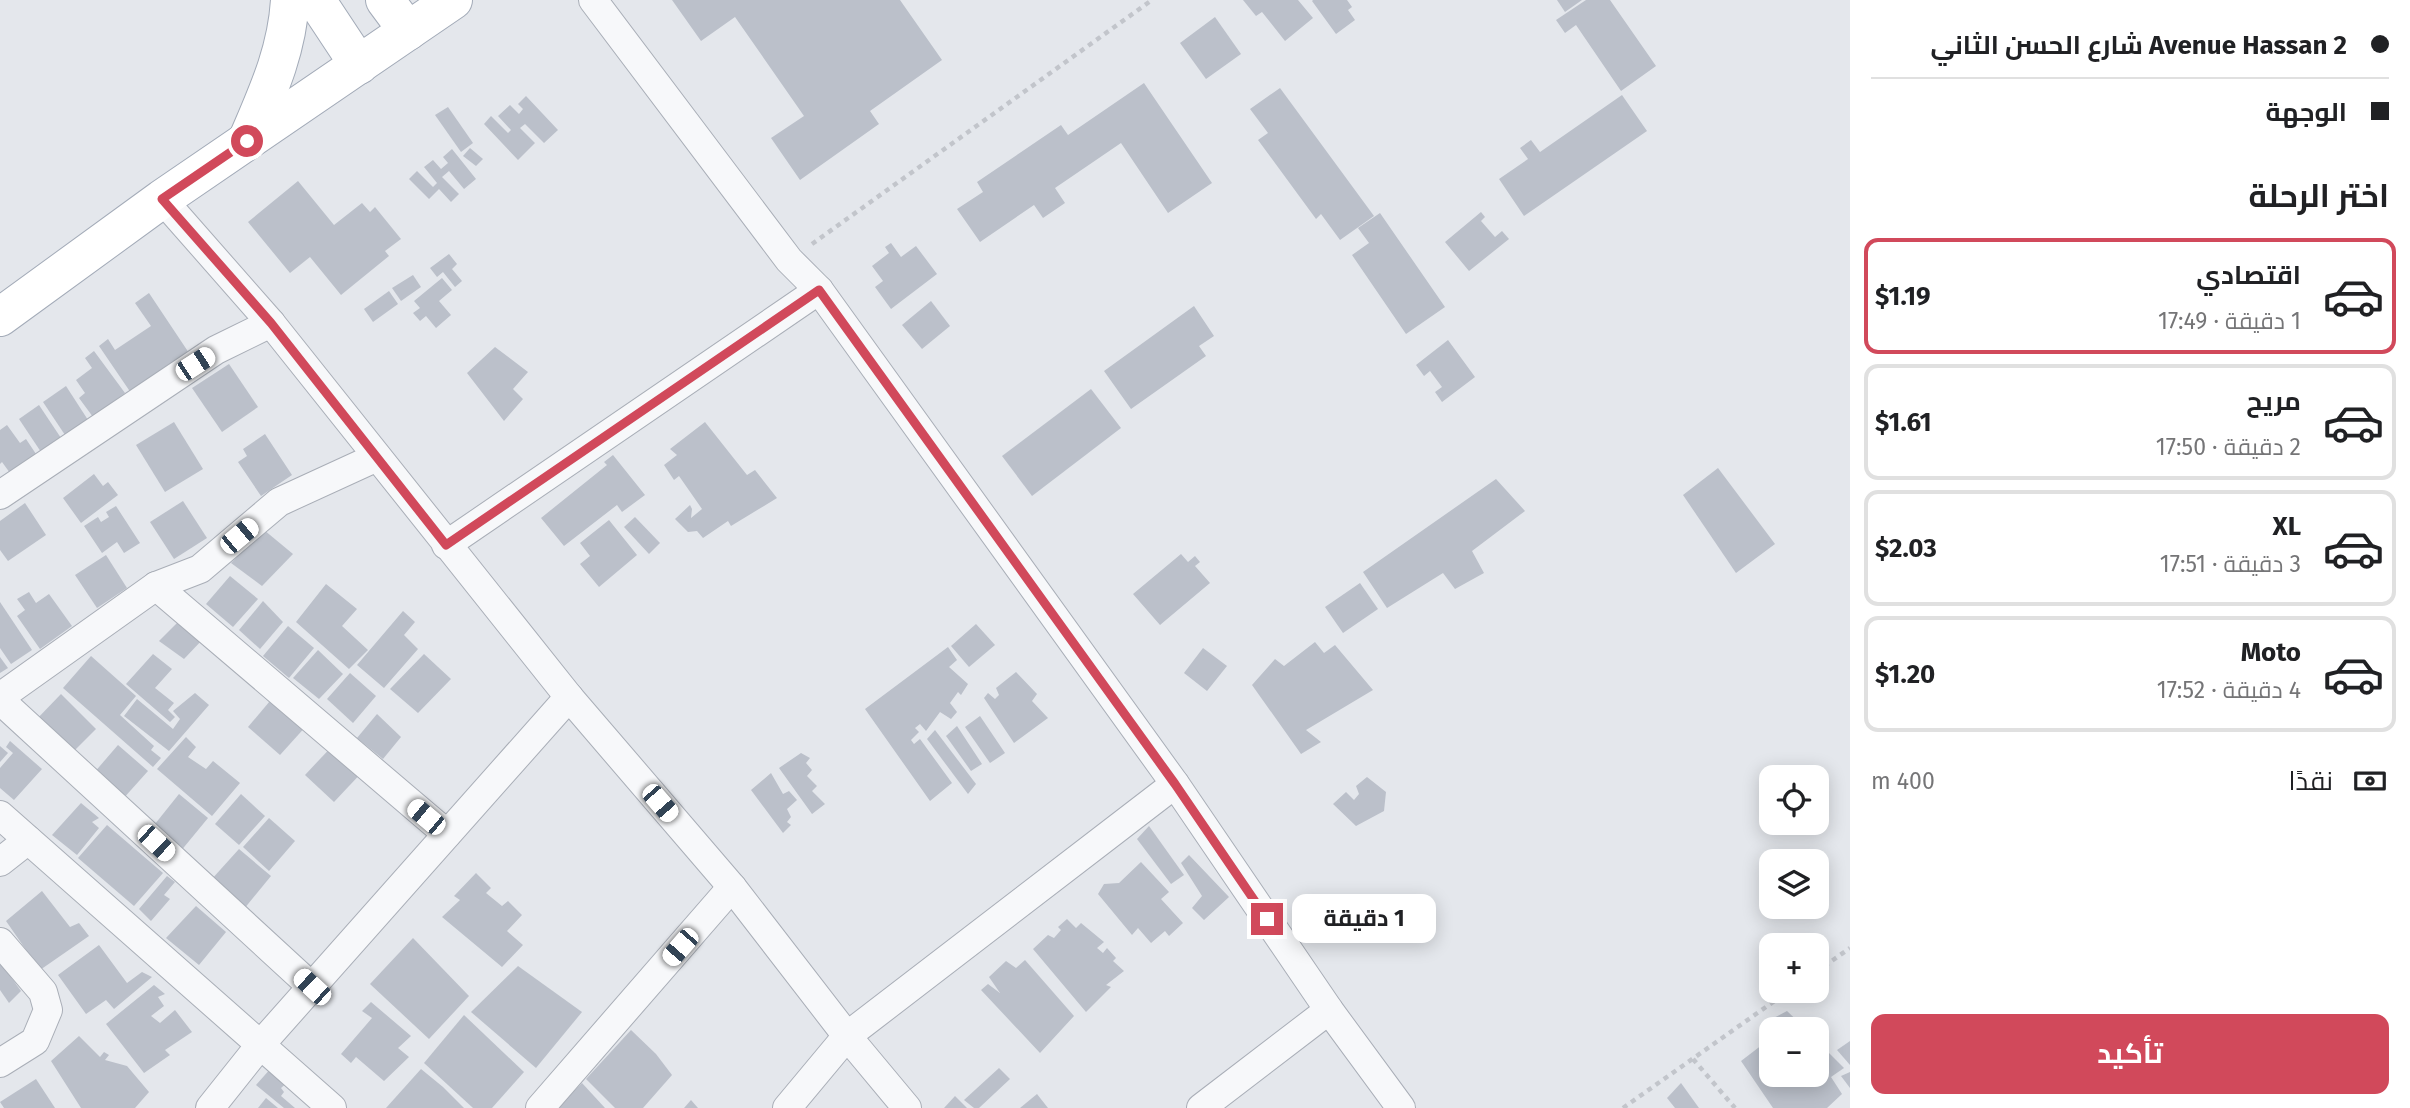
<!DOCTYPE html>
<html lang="ar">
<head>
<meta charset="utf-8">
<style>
	body { margin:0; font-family:"Fira Sans",Cairo,sans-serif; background:#f6f6f6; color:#202124; direction:rtl; height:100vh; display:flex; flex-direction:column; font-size:26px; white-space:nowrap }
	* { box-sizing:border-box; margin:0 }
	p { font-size:23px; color:#757577 }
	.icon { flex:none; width:38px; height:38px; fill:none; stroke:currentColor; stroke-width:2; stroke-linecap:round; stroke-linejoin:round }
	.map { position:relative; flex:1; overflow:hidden; direction:ltr }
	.side { display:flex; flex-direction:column; background:#fff; width:560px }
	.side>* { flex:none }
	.top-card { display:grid; align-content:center; height:154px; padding:0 21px; background:#fff }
	.fabs { position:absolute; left:1759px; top:765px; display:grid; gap:14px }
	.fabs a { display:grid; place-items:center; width:70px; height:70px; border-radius:14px; background:#fff; box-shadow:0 4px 18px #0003; font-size:35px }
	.end { position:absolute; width:32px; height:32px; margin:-16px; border:9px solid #d1495b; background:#fff; box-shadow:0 0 0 4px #fff }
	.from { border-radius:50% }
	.bubble { position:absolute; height:49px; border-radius:14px; background:#fff; box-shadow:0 4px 18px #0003; font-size:23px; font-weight:700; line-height:49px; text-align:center; direction:rtl }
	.car { position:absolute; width:21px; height:42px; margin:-21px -10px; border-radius:9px; box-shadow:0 0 5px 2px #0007; background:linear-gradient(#fff 24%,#345 0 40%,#fff 0 76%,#345 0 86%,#fff 0) }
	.top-card b { display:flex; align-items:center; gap:24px; height:66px; font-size:26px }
	.top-card b+b { border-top:2px solid #e0e0e0 }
	.top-card i { width:18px; height:18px; background:#202124 }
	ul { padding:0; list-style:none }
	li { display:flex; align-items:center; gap:21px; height:116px; margin:0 14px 10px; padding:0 7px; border:4px solid #e0e0e0; border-radius:14px }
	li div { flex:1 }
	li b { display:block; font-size:26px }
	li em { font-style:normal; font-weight:700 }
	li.on { border-color:#d1495b }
	li>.icon { width:63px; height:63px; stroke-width:1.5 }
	h2 { padding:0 21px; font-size:32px; line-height:84px }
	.pay { display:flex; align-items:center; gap:18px; height:77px; padding:0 21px; font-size:26px }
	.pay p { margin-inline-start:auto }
	.primary-button { display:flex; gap:14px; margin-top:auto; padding:14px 21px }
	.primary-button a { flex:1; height:80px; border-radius:14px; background:#d1495b; color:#fff; font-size:28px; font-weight:700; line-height:80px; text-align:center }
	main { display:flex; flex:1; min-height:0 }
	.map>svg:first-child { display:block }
	.building { fill:#bbc0ca }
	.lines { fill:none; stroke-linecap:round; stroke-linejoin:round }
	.minor-casing { stroke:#a9aeb7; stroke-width:30 }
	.primary-casing { stroke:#a3abb8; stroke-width:40 }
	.path { stroke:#c2c5cb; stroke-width:4.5; stroke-dasharray:5 5; stroke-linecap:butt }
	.minor { stroke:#f7f8fa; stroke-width:28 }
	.primary { stroke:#fff; stroke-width:38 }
	.route { stroke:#d1495b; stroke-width:9 }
</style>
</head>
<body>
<main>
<section class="side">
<div class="top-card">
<b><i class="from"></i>Avenue Hassan 2 شارع الحسن الثاني</b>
<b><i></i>الوجهة</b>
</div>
<h2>اختر الرحلة</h2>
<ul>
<li class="on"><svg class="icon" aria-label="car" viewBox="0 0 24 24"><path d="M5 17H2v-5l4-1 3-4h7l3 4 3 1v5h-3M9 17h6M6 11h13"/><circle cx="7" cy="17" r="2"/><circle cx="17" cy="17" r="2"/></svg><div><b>اقتصادي</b><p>1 دقيقة · 17:49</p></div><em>$1.19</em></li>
<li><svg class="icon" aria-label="car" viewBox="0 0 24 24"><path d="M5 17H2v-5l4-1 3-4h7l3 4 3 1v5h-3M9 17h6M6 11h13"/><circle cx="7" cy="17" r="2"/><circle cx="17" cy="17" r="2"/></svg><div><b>مريح</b><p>2 دقيقة · 17:50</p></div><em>$1.61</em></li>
<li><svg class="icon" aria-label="car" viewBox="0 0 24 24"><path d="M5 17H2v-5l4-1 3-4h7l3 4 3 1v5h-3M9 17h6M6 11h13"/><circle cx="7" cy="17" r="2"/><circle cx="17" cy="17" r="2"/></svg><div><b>XL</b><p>3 دقيقة · 17:51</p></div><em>$2.03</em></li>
<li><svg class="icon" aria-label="car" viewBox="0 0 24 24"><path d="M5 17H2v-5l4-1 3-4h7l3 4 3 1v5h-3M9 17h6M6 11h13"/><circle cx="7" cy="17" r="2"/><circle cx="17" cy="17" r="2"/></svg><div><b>Moto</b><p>4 دقيقة · 17:52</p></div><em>$1.20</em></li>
</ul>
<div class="pay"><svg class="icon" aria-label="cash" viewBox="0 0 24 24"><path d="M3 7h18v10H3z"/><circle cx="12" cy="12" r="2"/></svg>نقدًا<p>400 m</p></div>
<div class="primary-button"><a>تأكيد</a></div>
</section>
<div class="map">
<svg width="1850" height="1108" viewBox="0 0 1850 1108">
	<rect width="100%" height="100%" fill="#e4e7ec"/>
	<g class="building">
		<path d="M672 0H900L942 60 870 111 879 124 800 180 771 138 804 116 735 17 701 41Z"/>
		<path d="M1243 0H1298L1313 18 1285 41 1262 12 1256 16Z"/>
		<path d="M1313 0H1347L1352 7 1348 10 1355 20 1336 34 1312 1Z"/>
		<path d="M1557 0H1582L1565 12Z"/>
		<path d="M1586 0H1610L1656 66 1621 91 1576 25 1565 33 1556 20Z"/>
		<path d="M1215 17 1241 54 1206 79 1180 43Z"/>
		<path d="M1144 83 1212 183 1168 213 1121 143 1055 188 1065 203 1043 218 1034 205 980 242 957 209 983 192 977 182 1061 125 1068 135Z"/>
		<path d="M1280 88 1374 216 1340 240 1321 214 1316 219 1258 140 1268 133 1250 109Z"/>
		<path d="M1622 95 1647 131 1524 216 1499 179 1528 159 1520 148 1531 140 1540 152Z"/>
		<path d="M526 96 558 130 544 143 525 124 520 128 535 143 518 160 484 124 491 116 508 133 511 130 498 116 510 105 519 114 523 109 518 104Z"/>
		<path d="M448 107 473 143 461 152 435 115Z"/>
		<path d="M470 148 483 159 476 166 463 156Z"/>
		<path d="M452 149 476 179 464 189 449 171 442 177 459 194 451 202 439 189 429 199 409 179 417 171 433 187 437 183 424 167 433 160 441 169 448 163 443 157Z"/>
		<path d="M298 181 334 225 362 203 370 212 375 207 401 239 385 251 389 256 341 295 310 257 290 273 248 222Z"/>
		<path d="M1481 212 1485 217 1481 221 1495 237 1502 231 1509 239 1469 271 1445 242Z"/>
		<path d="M1380 213 1445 307 1406 334 1352 255 1369 243 1358 228Z"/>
		<path d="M891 243 901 257 916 246 937 274 891 309 875 287 883 281 872 266 889 253 885 247Z"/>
		<path d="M449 254 457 264 452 269 462 281 455 287 443 272 437 277 430 268Z"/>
		<path d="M413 275 421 287 401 301 392 288Z"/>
		<path d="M442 278 452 290 439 301 451 315 436 328 426 316 420 321 413 313 420 308 414 301Z"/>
		<path d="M389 291 398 304 373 322 364 309Z"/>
		<path d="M149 293 189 353 131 393 99 346 108 339 115 350 151 326 135 303Z"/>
		<path d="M931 301 950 326 922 349 902 325Z"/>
		<path d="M1194 306 1214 336 1199 346 1206 356 1131 409 1104 371Z"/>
		<path d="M1448 340 1475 377 1442 402 1435 392 1442 387 1430 371 1424 376 1416 365Z"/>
		<path d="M495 347 528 372 513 389 523 399 504 421 467 373Z"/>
		<path d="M94 351 125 393 93 417 79 398 85 393 76 380 92 368 85 358Z"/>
		<path d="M229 364 258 407 222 432 192 388Z"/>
		<path d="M66 386 88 420 65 435 43 402Z"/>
		<path d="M1091 389 1121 428 1032 496 1002 456Z"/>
		<path d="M39 405 61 438 41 452 19 419Z"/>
		<path d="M174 422 203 469 165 492 136 445Z"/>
		<path d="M705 422 747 475 755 470 777 498 731 526 728 521 703 538 697 531 688 532 675 519 690 505 692 509 691 518 702 509 679 476 674 480 664 465 677 455 670 449Z"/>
		<path d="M7 425 20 443 26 439 36 454 10 473 2 462 0 464V430Z"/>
		<path d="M265 434 292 475 261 496 238 462 247 456 243 449Z"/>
		<path d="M613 455 645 495 622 512 617 505 564 546 541 518 607 465 604 462Z"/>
		<path d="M1718 468 1775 544 1736 573 1683 495Z"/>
		<path d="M94 474 103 486 108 482 118 495 81 523 63 498Z"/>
		<path d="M1496 479 1525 511 1472 551 1484 573 1455 589 1443 573 1387 608 1363 572Z"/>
		<path d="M183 501 207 538 174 559 150 522Z"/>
		<path d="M25 503 46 535 8 561 0 550V521Z"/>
		<path d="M116 506 140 543 124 553 117 542 102 553 84 526 98 517 101 522 109 517 106 512Z"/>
		<path d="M635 517 660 543 649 554 624 527Z"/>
		<path d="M609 520 637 555 599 587 580 564 590 556 580 543Z"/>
		<path d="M264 530 293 554 262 586 231 563Z"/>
		<path d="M1181 554 1188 562 1195 556 1200 562 1195 566 1210 583 1160 625 1133 594Z"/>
		<path d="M106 555 127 588 97 608 75 575Z"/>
		<path d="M230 576 258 599 233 627 206 604Z"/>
		<path d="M1360 583 1378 609 1343 633 1325 607Z"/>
		<path d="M326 584 357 609 342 626 368 650 349 669 296 622Z"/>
		<path d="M29 592 36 603 49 594 72 626 40 649 17 616 25 610 17 599Z"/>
		<path d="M263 601 283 622 260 649 239 630Z"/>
		<path d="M0 602 32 650 11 664 0 648Z"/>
		<path d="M403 611 415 622 404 635 418 649 384 688 357 665Z"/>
		<path d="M180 620 203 639 184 659 159 641Z"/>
		<path d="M976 624 995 645 969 667 951 646Z"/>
		<path d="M288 626 314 648 289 678 263 656Z"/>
		<path d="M1315 642 1324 653 1335 645 1373 690 1306 730 1321 742 1301 754 1252 685 1275 659 1284 666Z"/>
		<path d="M948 647 957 660 949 667 968 684 961 695 958 692 950 703 957 712 951 719 940 712 926 731 920 724 915 728 919 732 911 740 914 744 920 739 952 783 930 801 865 709Z"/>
		<path d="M1203 648 1227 666 1207 691 1184 673Z"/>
		<path d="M318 650 343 674 319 699 293 678Z"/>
		<path d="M153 654 172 669 155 688 174 703 168 710 175 717 170 722 126 684Z"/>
		<path d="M424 654 451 679 418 713 390 689Z"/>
		<path d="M91 656 136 696 120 715 154 746 151 750 161 758 153 767 63 688Z"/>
		<path d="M0 657 8 668 0 673Z"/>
		<path d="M1016 672 1037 694 1032 701 1048 718 1014 743 984 698 988 693 995 699 999 695 996 688Z"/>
		<path d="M350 673 376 696 353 723 327 699Z"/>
		<path d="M195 693 209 705 169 751 124 716 137 699 173 729 180 719 173 711Z"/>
		<path d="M61 694 96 729 70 755 35 721Z"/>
		<path d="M275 695 308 724 280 755 248 727Z"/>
		<path d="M377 714 401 737 383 759 357 738Z"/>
		<path d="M980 716 1005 753 990 763 965 727Z"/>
		<path d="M957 726 982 764 971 771 946 736Z"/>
		<path d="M935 730 976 784 968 794 927 739Z"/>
		<path d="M186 737 196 747 188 757 206 769 213 761 240 783 212 816 157 769Z"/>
		<path d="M10 741 42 769 14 800 0 788V768L13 753 6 747Z"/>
		<path d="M336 742 365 769 334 802 305 775Z"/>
		<path d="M118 745 148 771 122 800 93 774Z"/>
		<path d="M0 746 8 753 0 762Z"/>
		<path d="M801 753 810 758 806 763 812 770 807 776 817 786 812 791 825 804 812 814 779 768Z"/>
		<path d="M771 773 783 794 789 791 797 800 787 809 791 817 787 822 791 825 783 833 751 790Z"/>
		<path d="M1367 777 1386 792 1384 811 1356 826 1333 804 1346 792 1354 800 1359 794 1356 786Z"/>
		<path d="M179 794 208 818 180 852 151 829Z"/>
		<path d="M241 794 265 816 239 845 215 824Z"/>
		<path d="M81 803 99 818 92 822 99 828 77 855 52 835Z"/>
		<path d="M269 818 295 841 269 871 243 847Z"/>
		<path d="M107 825 163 873 134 906 78 858Z"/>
		<path d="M1149 826 1184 875 1171 884 1137 839Z"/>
		<path d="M239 849 271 876 244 909 211 880Z"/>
		<path d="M1189 855 1229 897 1204 920 1192 908 1202 896 1181 863Z"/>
		<path d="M1141 862 1169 892 1161 899 1183 923 1169 936 1165 931 1151 943 1138 928 1132 935 1098 894 1104 884 1119 883Z"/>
		<path d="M476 873 491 888 486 893 502 906 508 901 522 915 507 931 523 945 502 967 442 917 460 900 454 896Z"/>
		<path d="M167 876 175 882 164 895 170 899 151 921 139 909Z"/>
		<path d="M42 891 70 927 79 923 89 936 40 970 6 921Z"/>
		<path d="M196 906 226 932 199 965 166 938Z"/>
		<path d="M1067 919 1076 928 1081 923 1104 942 1097 948 1103 953 1107 948 1116 958 1113 961 1124 971 1106 985 1111 987 1086 1012 1033 949 1048 935 1054 938 1061 930 1058 927Z"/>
		<path d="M413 938 469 996 429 1039 370 984Z"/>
		<path d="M99 945 127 983 142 972 152 977 114 1009 106 1000 86 1014 58 975Z"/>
		<path d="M1025 960 1074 1016 1040 1053 981 990 988 984 1000 993 989 977 1006 961 1016 968Z"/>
		<path d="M0 962 21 991 9 1003 0 990Z"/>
		<path d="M518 966 582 1012 536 1068 471 1012Z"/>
		<path d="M154 985 165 994 158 997 164 1006 151 1016 160 1023 175 1010 192 1032 165 1050 170 1055 144 1073 106 1024Z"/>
		<path d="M371 1002 411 1036 398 1048 409 1057 384 1081 356 1057 351 1063 341 1054 372 1018 362 1011Z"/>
		<path d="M1787 1011 1806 1029H1775L1768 1021Z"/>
		<path d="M464 1015 524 1072 492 1108H473L424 1063Z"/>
		<path d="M631 1030 656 1054 672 1075 643 1108H615L586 1079Z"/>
		<path d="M79 1036 100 1057 104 1052 109 1055 105 1060 127 1066 149 1092 135 1108H81L51 1061Z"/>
		<path d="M1771 1038V1074H1816V1040L1844 1068 1831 1077 1842 1094 1827 1108H1773L1741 1061Z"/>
		<path d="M1850 1041V1065L1837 1050Z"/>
		<path d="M272 1067 289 1081 281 1088 284 1092 281 1096 295 1108H284L256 1085Z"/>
		<path d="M999 1068 1010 1079 979 1108H974L964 1100Z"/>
		<path d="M421 1069 443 1087 464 1108H386Z"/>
		<path d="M1850 1072V1088L1841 1076Z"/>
		<path d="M36 1079 55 1108H4L0 1102Z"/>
		<path d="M582 1083 605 1108H557Z"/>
		<path d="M1681 1083 1699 1108H1675L1667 1098Z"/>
		<path d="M1037 1094 1048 1108H1020Z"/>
		<path d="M955 1096 967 1108H944Z"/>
		<path d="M266 1098 278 1108H258Z"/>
		<path d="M691 1100 698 1108H684Z"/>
	</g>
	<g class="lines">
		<defs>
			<g id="minor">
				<path d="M593 0 789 260 819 290 1175 784 1329 1010 1401 1108"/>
				<path d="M162 199 271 323 569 697 732 887 847 1036 907 1108"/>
				<path d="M0 495 216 350 271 323"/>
				<path d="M446 545 819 290"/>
				<path d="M156 586 447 834"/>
				<path d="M0 697 156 586 200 569 279 502 377 457"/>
				<path d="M0 700 312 987"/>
				<path d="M0 815 332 1108"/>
				<path d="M0 862 28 840"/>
				<path d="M0 942 43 992 48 1010 35 1041 0 1063"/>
				<path d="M210 1108 261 1044 569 697"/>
				<path d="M540 1108 732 887"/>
				<path d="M787 1108 847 1036 1175 784"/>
				<path d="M1201 1108 1329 1010"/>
			</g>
			<g id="primary">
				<path d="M316 0 359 65"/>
				<path d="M385 0 408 31"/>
				<path d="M247 141C267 94 287 52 290 0"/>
				<path d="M0 317 162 199 453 0"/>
			</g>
		</defs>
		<use href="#minor" class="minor-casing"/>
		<use href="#primary" class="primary-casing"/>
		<g class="path">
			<path d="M812 244 1152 0"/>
			<path d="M1816 972 1850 948"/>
			<path d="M1693 1059 1735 1108"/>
			<path d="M1623 1108 1790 990"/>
		</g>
		<use href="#minor" class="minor"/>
		<use href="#primary" class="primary"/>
	</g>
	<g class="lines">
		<path class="route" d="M247 141 162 199 271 323 446 545 819 290 1175 784 1267 919"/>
	</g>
</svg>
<div class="fabs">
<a><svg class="icon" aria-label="locate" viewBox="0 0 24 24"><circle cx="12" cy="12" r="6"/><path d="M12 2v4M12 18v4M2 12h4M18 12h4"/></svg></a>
<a><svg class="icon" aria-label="layers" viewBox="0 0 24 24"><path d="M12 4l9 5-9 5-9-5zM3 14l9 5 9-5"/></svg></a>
<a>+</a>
<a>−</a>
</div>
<i class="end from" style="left:247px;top:141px"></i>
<i class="end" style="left:1267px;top:919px"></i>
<div class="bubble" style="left:1292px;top:894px;width:144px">1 دقيقة</div>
<i class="car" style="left:195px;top:364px;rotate:57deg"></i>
<i class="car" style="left:239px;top:536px;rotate:50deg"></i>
<i class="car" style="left:660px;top:803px;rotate:139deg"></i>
<i class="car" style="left:426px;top:817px;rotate:310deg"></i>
<i class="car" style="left:156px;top:843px;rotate:133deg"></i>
<i class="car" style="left:680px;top:947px;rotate:221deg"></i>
<i class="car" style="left:312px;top:987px;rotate:313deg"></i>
</div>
</main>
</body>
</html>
